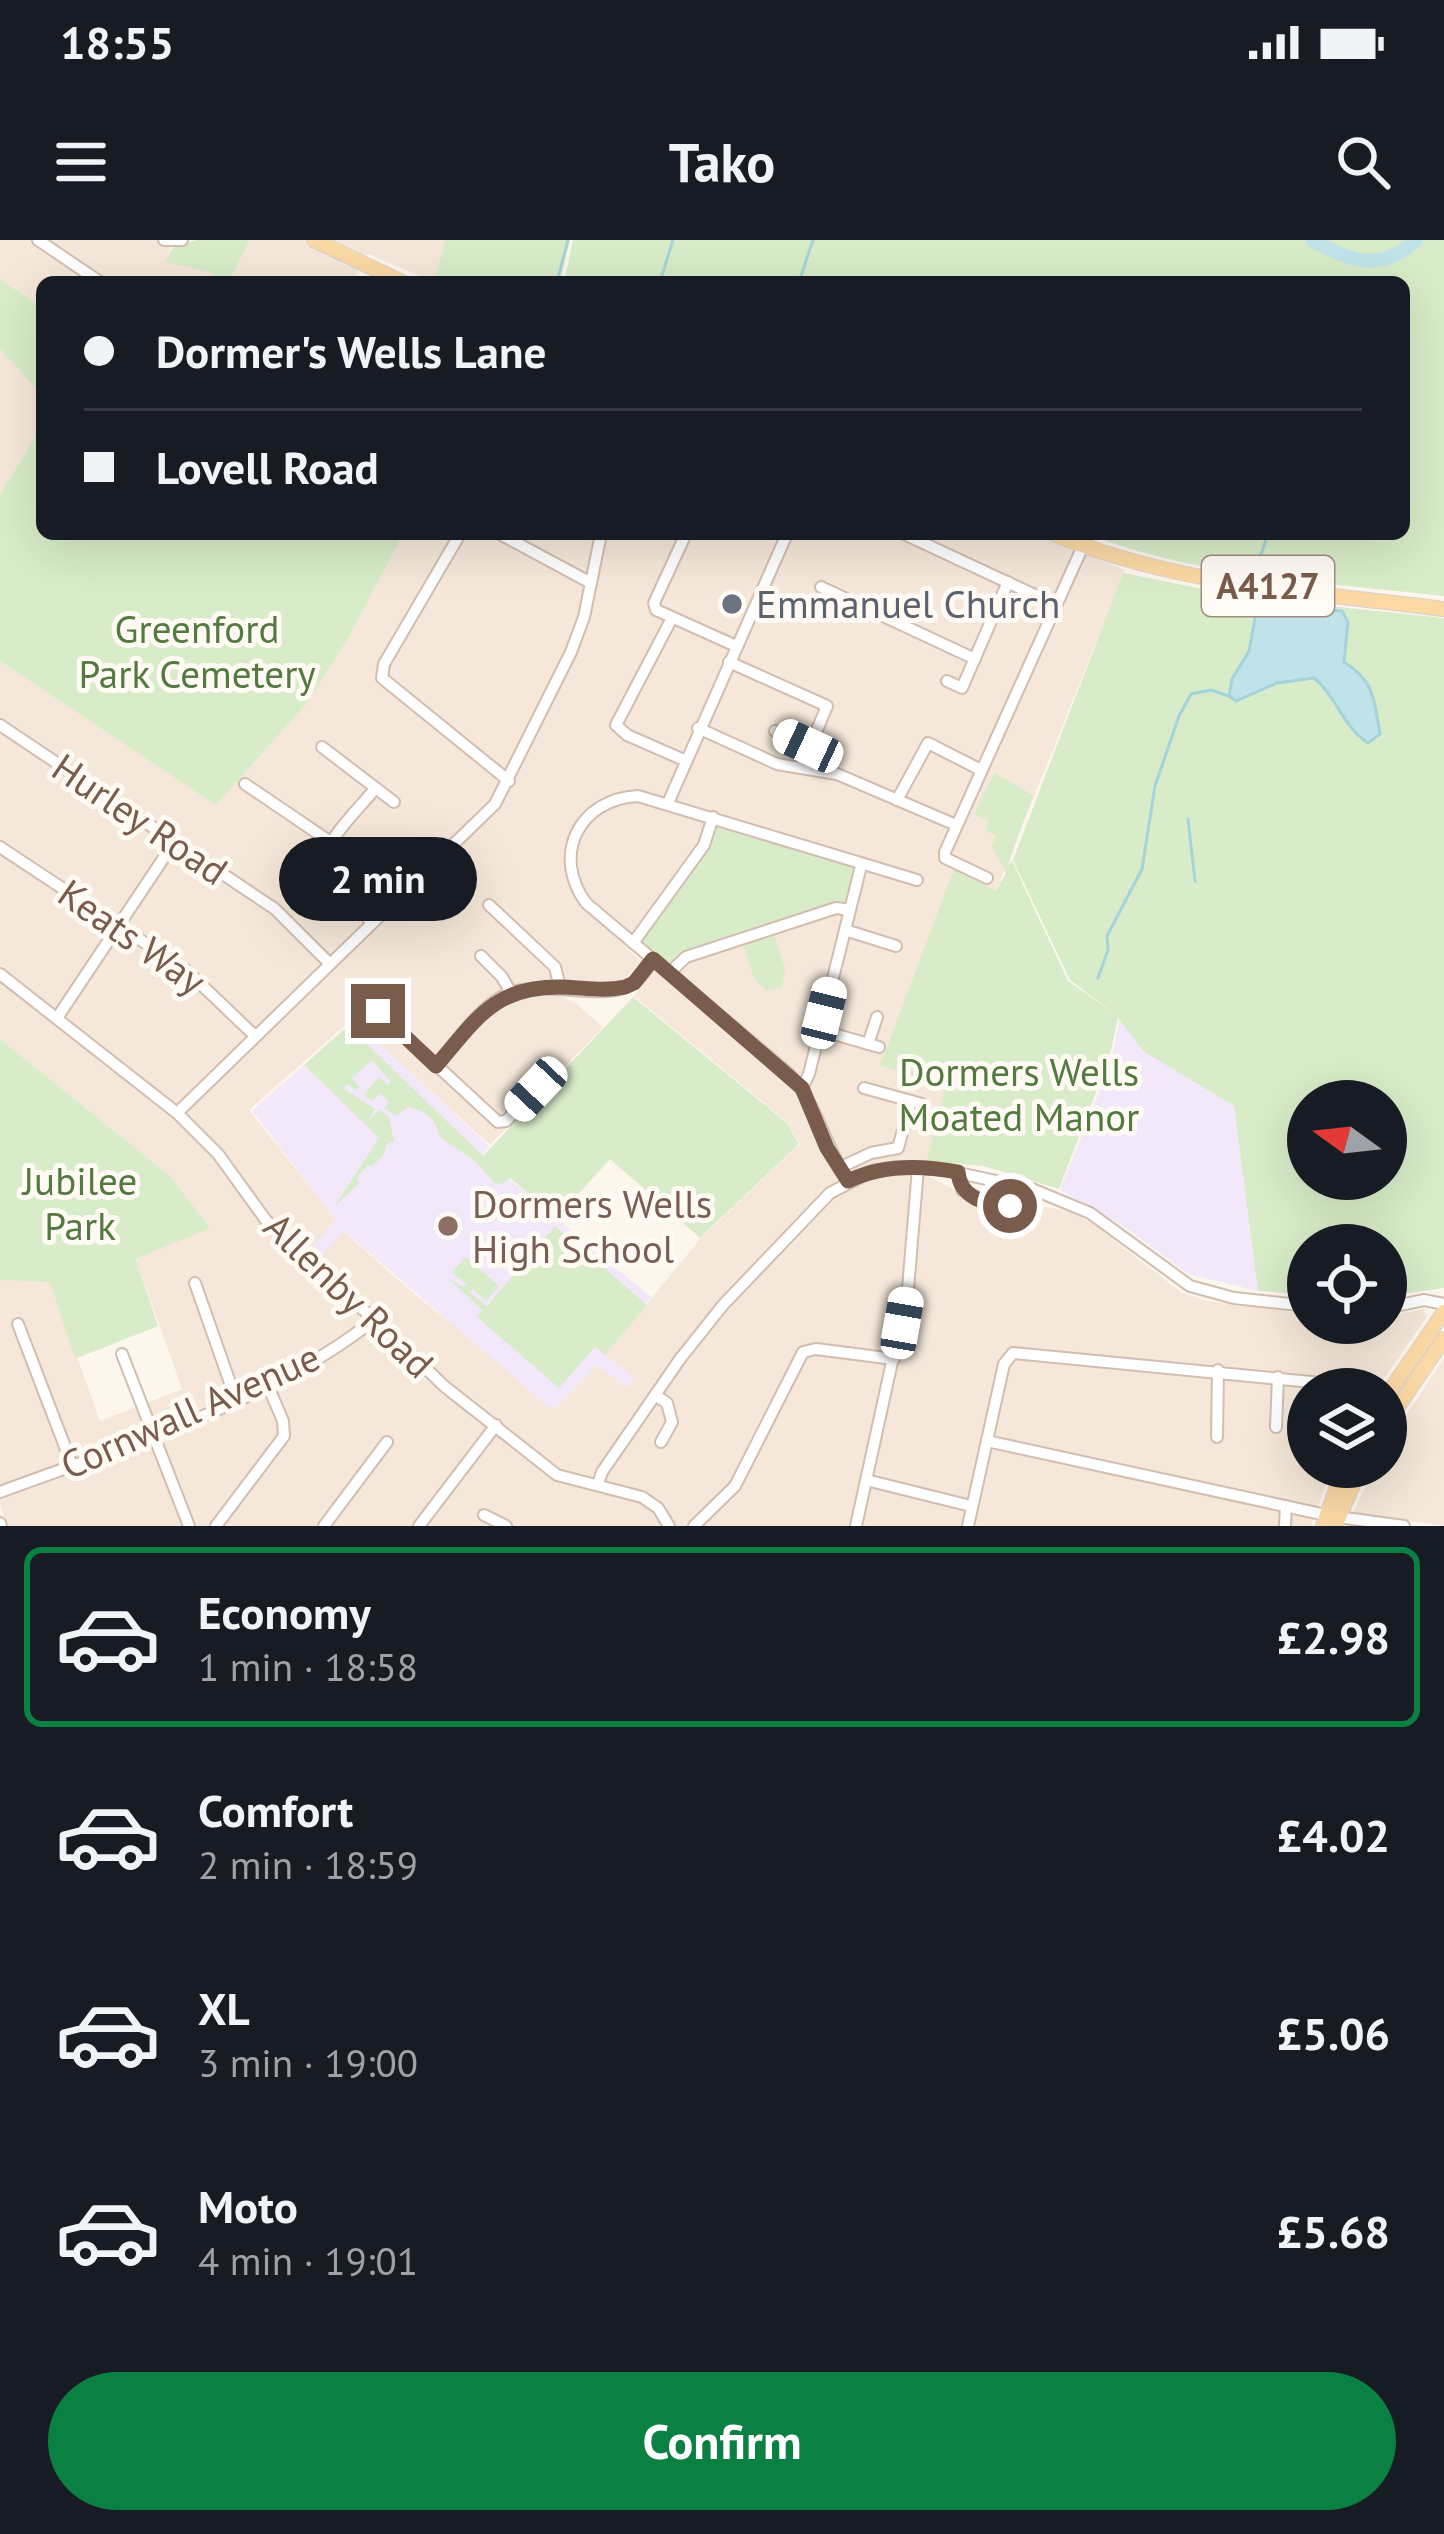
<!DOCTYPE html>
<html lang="en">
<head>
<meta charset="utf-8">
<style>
	body { margin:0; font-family:"PT Sans",sans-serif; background:#242831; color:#f1f3f6; height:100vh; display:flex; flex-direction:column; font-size:45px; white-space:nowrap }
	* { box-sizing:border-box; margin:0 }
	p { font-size:39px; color:#9ea1a6 }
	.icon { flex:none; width:66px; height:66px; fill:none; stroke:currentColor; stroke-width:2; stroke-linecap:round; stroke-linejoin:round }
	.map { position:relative; height:1286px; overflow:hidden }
	.details { display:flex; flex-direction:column; background:#171b24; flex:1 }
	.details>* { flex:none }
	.top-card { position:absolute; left:36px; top:36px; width:1374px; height:264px; border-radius:18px; box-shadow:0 12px 48px #0002; display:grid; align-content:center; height:264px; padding:0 48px; background:#171b24 }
	.needle { width:78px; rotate:285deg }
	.buttons { position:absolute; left:1287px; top:840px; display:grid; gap:24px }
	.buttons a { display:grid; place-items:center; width:120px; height:120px; border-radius:50%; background:#171b24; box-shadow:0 12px 48px #0002; font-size:60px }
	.end { position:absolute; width:54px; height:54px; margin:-27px; border:15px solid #7a5c4d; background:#fff; box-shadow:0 0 0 6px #fff }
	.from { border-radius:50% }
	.bubble { position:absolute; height:84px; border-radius:42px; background:#171b24; box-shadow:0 12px 48px #0002; font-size:39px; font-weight:600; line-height:84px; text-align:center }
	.car { position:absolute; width:36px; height:72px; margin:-36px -18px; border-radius:15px; box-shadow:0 0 9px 3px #0007; background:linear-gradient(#fff 24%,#345 0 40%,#fff 0 76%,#345 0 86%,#fff 0) }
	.top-card b { display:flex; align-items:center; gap:42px; height:114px; font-size:45px }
	.top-card b+b { border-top:3px solid #363941 }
	.top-card i { width:30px; height:30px; background:#f1f3f6 }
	ul { padding:21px 0 0; list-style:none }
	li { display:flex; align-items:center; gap:36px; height:180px; margin:0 24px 18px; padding:0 24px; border:6px solid transparent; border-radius:18px }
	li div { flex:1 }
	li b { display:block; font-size:45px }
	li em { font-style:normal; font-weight:600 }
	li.selected { border-color:#0b8043 }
	li>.icon { width:108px; height:108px; stroke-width:1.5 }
	.primary-button { display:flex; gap:24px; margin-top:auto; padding:24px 48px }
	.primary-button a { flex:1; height:138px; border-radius:72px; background:#0b8043; color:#fff; font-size:48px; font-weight:600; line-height:138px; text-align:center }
	.status { display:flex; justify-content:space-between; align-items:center; height:84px; padding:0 60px; background:#171b24; direction:ltr }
	.status svg { height:33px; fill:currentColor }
	header { display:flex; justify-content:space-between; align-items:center; height:156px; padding:0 48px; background:#171b24; font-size:54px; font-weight:600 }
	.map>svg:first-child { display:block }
	.residential { fill:#f5e8da; fill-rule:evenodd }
	.education { fill:#f3e8fa }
	.green { fill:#d8ecc9; fill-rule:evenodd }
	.water { fill:#bfe3e8; stroke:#a5d3da; stroke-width:3 }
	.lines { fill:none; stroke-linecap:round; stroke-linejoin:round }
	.stream { stroke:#a5d3da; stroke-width:3 }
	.river { stroke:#bfe3e8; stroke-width:14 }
	.minor-casing { stroke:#d1beb0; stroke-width:14 }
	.major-casing { stroke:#dad1cd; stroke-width:16 }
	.minor { stroke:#fff; stroke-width:10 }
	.major { stroke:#fbd9a5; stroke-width:14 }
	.route { stroke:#7a5c4d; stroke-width:15 }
	.worship-dot { fill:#6b7280; stroke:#fffaf3; stroke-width:4.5 }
	.education-dot { fill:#8d6e63; stroke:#fffaf3; stroke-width:4.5 }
	.labels { text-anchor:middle; stroke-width:10; stroke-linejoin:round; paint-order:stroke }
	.shield { fill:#fffaf3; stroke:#a28b7f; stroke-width:3 }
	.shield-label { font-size:36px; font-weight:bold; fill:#7a5c4d }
	.worship-label { font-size:39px; fill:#5b616d; stroke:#fffaf3; text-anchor:start }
	.park-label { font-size:39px; fill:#537a41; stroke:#fffaf3 }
	.street-label { font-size:39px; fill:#7a5c4d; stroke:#fffaf3 }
	.education-label { font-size:39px; fill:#785e54; stroke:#fffaf3; text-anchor:start }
</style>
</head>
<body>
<div class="status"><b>18:55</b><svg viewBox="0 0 49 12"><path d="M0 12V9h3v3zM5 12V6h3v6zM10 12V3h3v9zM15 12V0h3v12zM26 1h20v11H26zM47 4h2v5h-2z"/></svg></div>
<header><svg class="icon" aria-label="menu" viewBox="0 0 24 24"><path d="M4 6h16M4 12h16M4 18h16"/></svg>Tako<svg class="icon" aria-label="search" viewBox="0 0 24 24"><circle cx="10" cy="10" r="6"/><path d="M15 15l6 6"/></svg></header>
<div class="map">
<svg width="1444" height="1286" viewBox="0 0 1444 1286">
	<rect width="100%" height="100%" fill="#fdf6ec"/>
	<g class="residential">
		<path d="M0 0H173L166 22 213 33 211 42H42V68L0 39Z"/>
		<path d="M250 0H445L434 42 368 14 352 42H229Z"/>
		<path d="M0 109 42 155V186L0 254Z"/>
		<path d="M403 294H1036L1125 330 996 651 954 630 881 826 945 845 926 935 993 969 1046 967 1072 972 1093 984 1181 1052 1207 1061 1308 1074V1083H1386V1077L1424 1069 1426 1078 1377 1149H1308V1227H1332L1311 1286H8L0 1264V1040L50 1041 100 1181 182 1149 136 1019 209 988 170 936 0 799V421L216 564 307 463 349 397ZM716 576 866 621 851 665 653 730 634 756 787 882 800 904 700 999 605 1115 634 1138 628 1147 596 1125 558 1166 420 1059 343 991 313 1025 304 1017 337 981 249 870 352 779 490 905 603 787 574 762 522 742 607 743 625 739 641 721 625 707Z"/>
		<path d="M1444 1118V1286L1353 1273 1374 1227H1386V1205Z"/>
	</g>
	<g class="education">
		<path d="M1120 779 1143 811 1234 866 1258 1051 1188 1034 1122 985 1060 950 1111 823Z"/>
		<path d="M355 780 489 906 482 916 651 1057 605 1115 635 1138 627 1148 596 1125 558 1166 550 1168 344 991 312 1026 304 1017 336 980 252 871Z"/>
	</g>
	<g class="green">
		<path d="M196 0H250L229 42H211L212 33 165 22 173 7Z"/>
		<path d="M445 0H570L560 42H434Z"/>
		<path d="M573 0H1444V356C1326 342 1199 338 1088 294H1404V42H853V37L850 42H564Z"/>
		<path d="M0 39 42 68V155L0 109Z"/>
		<path d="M42 186V294H403L349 397 307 463 216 565 0 421V254Z"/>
		<path d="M1123 333 1243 357 1444 378V1048L1386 1056V1005H1308V1055L1258 1051 1234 866 1143 811 1118 778 1109 818 1059 949 984 926 927 921 945 845 880 826 954 629 996 651 1006 633 992 607 996 595 985 590 989 581 974 574 994 533 1033 555 1008 625 1012 621 1068 741 1116 775 1070 740 1013 620ZM1308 861H1386V939H1308Z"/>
		<path d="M714 583 857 628 848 661 680 715 668 724 641 701Z"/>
		<path d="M774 694 785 729 782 747 766 751 754 738 743 704Z"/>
		<path d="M633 757 787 883 799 904 700 998 610 919 557 978 510 938 502 944 494 943 476 922 440 897C435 878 427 871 408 867L396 876 384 868 389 862 380 853 372 861 364 854 379 837 388 845 391 842 372 820 352 838 360 847 356 850 347 844 343 848 375 869 368 882 379 870 389 877 394 901 385 906V913L372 927 368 925 356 939 359 943 334 967 379 898 304 825 348 786 483 916Z"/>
		<path d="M0 799 170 936 210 988 136 1019 158 1086 75 1119 50 1042 0 1040Z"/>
		<path d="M555 986 647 1065 605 1115 595 1107 559 1148 477 1077 482 1070 447 1037 464 1048 466 1044 452 1032 466 1017 499 1046 486 1061 473 1049 469 1052 487 1066Z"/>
	</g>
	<path class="water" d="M1268 367 1342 371 1348 382 1344 422C1375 441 1374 460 1380 494L1368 503C1342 486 1337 457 1314 438L1277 443 1236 461 1229 456 1232 439 1249 411 1256 373Z"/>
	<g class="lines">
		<g class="stream">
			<path d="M557 42 568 0"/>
			<path d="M660 42 673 0"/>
			<path d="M799 42 813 0"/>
			<path d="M1259 320 1268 294"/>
			<path d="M1188 579 1195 641"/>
			<path d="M1098 738 1108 710 1107 696 1142 629 1155 546 1179 476 1191 454 1211 450 1229 456"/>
		</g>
		<path class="river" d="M1312 0C1351 21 1380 34 1416 0"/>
		<defs>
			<g id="minor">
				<path d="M38 0 100 42"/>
				<path d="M164 0H182"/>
				<path d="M460 294 384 424 382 438 509 541"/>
				<path d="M500 294 591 343"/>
				<path d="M904 294 1056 365"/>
				<path d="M684 298 654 363 656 370 736 406"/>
				<path d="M821 347 975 419"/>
				<path d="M672 378 616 485 627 495 684 520"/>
				<path d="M729 422 827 466 801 528"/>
				<path d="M947 441 962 448 1008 342"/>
				<path d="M0 485 275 669 330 724"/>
				<path d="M698 488 777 524 837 534 956 585"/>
				<path d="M775 491 808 506"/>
				<path d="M322 507 394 562"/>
				<path d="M245 544 329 601"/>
				<path d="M897 560 928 503 981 530"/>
				<path d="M668 563 787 294"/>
				<path d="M0 607 186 730 255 796"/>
				<path d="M987 638 945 618V612L1083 306"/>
				<path d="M489 665 555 727 560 747"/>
				<path d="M372 683C311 612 315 617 376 548"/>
				<path d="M845 690 896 706"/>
				<path d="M633 703 704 605 713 577"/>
				<path d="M481 716 502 737 511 753"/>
				<path d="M669 733 686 717 836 668 850 670"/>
				<path d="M0 734 177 873 218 914 265 979 306 1025 375 1079 444 1146 557 1235 642 1257 658 1268 669 1286"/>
				<path d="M378 771 498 882 506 881 536 849"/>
				<path d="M57 778 175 601"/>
				<path d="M820 790 879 807"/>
				<path d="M868 804 877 777"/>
				<path d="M436 826C456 803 476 771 503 756 540 736 608 765 635 742 642 736 648 727 653 719"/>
				<path d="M802 848 809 834 861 626"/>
				<path d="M864 848 922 864"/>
				<path d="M177 873 495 564 571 412 584 377 601 294"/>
				<path d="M839 928 871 913 898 908 911 861"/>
				<path d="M958 932 962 950 991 964H1023L1032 949"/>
				<path d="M848 941C825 907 818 865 789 834L586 663C551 615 579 559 638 556L917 640"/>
				<path d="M195 1043 236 1160"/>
				<path d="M1386 1068 1424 1060 1444 1064"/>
				<path d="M18 1084 72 1225"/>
				<path d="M122 1114 189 1286"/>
				<path d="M655 1155 667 1163 672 1182 661 1202"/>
				<path d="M1276 1187 1278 1137"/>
				<path d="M1217 1197 1218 1130"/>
				<path d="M987 1201 1326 1275"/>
				<path d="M866 1240 971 1266"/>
				<path d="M598 1244 602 1232 680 1119 723 1065 830 953 872 931 896 927 945 930 1032 949 1090 973 1190 1046 1234 1058 1308 1066"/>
				<path d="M0 1252C122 1207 273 1161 375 1079"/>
				<path d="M484 1275 506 1286"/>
				<path d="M1338 1277 1404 1286"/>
				<path d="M0 1283 1 1286"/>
				<path d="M216 1286 284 1196 283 1181 268 1146"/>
				<path d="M324 1286 387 1202"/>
				<path d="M419 1286 496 1185"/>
				<path d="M694 1286 735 1246 803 1112 816 1109 894 1119"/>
				<path d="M856 1286 908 1049 918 928"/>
				<path d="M968 1286 1004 1124 1013 1113 1384 1149"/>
				<path d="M1285 1286 1286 1266"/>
			</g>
			<g id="major">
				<path d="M314 0 402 42"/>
				<path d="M1054 294C1176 346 1314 352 1444 369"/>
				<path d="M1386 1156 1444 1072"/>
				<path d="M1386 1184 1444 1099"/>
				<path d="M1323 1286 1344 1227"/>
				<path d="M1335 1286 1361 1227"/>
			</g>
		</defs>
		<use href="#minor" class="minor-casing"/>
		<use href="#major" class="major-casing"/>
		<use href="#minor" class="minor"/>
		<use href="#major" class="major"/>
	</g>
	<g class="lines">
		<path class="route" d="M378 771 436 826C475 781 493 747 558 747 581 747 603 752 625 747L634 743 653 719 802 848 827 908 848 941C883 924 921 925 958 932 960 958 986 965 1010 966"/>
	</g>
	<circle class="worship-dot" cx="732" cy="364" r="12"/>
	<circle class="education-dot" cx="448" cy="986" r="12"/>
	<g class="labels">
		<rect class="shield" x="1202" y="316" width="132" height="60" rx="9"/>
		<g class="shield-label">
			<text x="1268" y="359">A4127</text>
		</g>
		<g class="worship-label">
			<text x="756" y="378">Emmanuel Church</text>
		</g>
		<g class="park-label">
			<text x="197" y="403">Greenford<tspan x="197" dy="45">Park Cemetery</tspan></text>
			<text x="1019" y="846">Dormers Wells<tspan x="1019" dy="45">Moated Manor</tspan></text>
			<text x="80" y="955">Jubilee<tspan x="80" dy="45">Park</tspan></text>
		</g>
		<g class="street-label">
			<text transform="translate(140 579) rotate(34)" y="14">Hurley Road</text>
			<text transform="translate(132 697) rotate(35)" y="14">Keats Way</text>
			<text transform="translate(349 1055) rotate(44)" y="14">Allenby Road</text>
			<text transform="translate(190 1171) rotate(-24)" y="14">Cornwall Avenue</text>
		</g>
		<g class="education-label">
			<text x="472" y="978">Dormers Wells<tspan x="472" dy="45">High School</tspan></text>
		</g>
	</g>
</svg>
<div class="buttons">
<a><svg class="needle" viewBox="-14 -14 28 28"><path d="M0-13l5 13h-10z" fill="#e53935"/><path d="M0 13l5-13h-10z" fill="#9ea1a6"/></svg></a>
<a><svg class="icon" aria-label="locate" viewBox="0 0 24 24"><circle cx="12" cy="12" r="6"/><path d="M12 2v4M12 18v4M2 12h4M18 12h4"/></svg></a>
<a><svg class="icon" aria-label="layers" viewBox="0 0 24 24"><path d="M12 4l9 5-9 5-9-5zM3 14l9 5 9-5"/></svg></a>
</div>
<i class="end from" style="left:1010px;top:966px"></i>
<i class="end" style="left:378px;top:771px"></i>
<div class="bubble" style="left:279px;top:597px;width:198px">2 min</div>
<i class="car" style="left:808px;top:506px;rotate:295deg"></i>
<i class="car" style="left:824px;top:773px;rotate:14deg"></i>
<i class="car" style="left:536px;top:849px;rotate:223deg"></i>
<i class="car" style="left:902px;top:1083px;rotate:10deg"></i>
<div class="top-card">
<b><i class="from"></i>Dormer's Wells Lane</b>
<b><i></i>Lovell Road</b>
</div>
</div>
<section class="details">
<ul>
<li class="selected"><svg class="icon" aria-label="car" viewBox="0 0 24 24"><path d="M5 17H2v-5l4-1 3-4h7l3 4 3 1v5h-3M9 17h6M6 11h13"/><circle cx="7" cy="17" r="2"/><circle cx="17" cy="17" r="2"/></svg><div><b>Economy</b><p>1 min · 18:58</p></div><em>£2.98</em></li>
<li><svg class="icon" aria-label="car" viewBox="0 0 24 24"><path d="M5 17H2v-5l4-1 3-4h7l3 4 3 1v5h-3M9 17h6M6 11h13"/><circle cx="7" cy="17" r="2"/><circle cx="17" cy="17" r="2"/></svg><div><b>Comfort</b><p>2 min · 18:59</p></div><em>£4.02</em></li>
<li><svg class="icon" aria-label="car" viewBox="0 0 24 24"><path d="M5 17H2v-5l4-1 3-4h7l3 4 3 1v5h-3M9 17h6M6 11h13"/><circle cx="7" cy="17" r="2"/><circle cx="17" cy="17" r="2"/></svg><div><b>XL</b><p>3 min · 19:00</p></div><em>£5.06</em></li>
<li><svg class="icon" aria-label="car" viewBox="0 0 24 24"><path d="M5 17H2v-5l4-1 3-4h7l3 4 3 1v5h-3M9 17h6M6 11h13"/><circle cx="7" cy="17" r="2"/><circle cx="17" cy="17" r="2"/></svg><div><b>Moto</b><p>4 min · 19:01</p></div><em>£5.68</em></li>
</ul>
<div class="primary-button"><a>Confirm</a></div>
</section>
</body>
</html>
